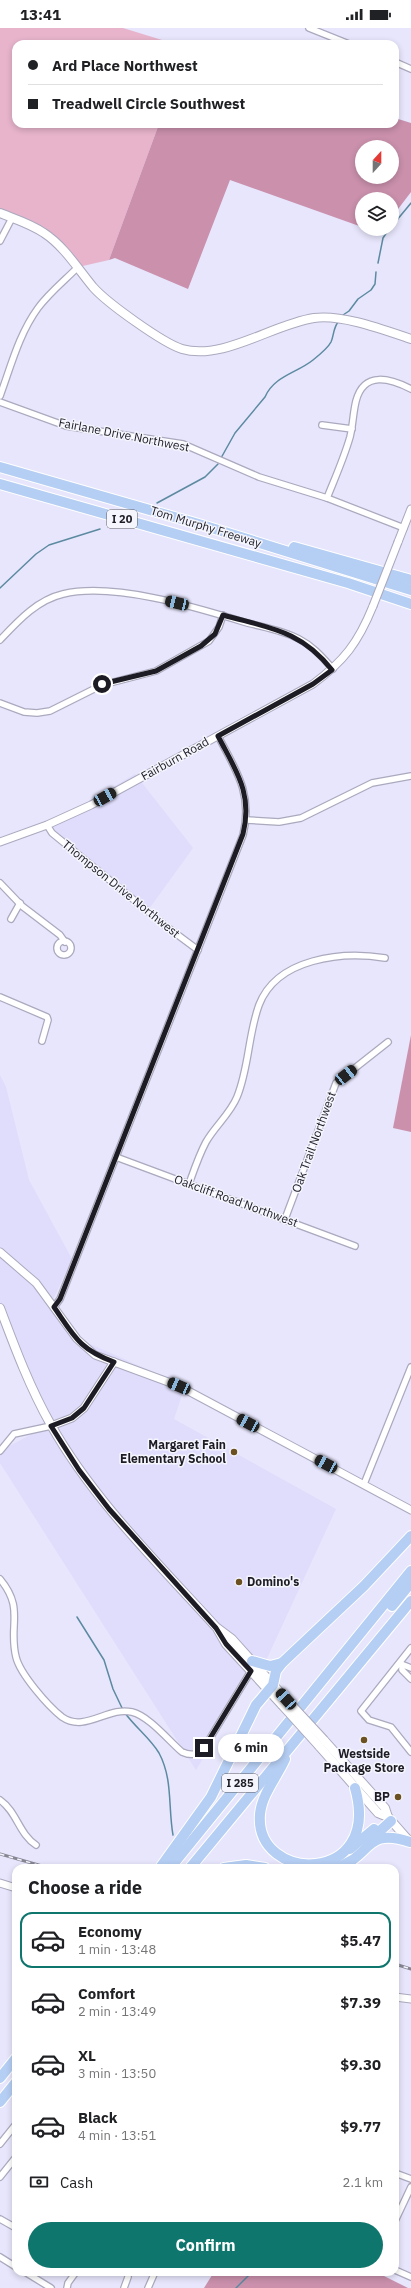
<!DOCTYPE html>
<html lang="en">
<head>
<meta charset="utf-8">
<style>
	body { margin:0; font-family:"IBM Plex Sans",sans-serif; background:#f2f2f2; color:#202124; height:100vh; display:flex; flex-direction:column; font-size:15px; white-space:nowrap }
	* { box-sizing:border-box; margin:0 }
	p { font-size:13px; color:#757577 }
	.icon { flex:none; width:22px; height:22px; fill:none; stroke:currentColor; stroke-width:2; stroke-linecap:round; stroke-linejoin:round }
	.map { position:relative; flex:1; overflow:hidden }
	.details { position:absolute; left:12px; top:1836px; width:387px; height:412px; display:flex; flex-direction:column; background:#fff; border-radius:12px; box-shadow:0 2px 6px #0003 }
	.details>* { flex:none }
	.hud { position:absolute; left:12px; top:12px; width:387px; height:88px; border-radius:12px; box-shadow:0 2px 6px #0003; display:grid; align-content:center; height:88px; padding:0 16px; background:#fff }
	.needle { width:26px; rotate:21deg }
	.tools { position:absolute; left:355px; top:112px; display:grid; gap:8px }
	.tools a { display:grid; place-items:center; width:44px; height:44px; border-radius:50%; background:#fff; box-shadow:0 2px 6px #0003; font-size:20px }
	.end { position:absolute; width:18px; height:18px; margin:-9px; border:5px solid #1d1c24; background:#fff; box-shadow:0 0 0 2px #fff }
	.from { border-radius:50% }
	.bubble { position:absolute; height:28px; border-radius:14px; background:#fff; box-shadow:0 2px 6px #0003; font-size:13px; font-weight:700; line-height:28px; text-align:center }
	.car { position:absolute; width:12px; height:24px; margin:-12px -6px; border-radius:5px; box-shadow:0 0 3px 1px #0007; background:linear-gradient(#222 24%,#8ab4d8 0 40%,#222 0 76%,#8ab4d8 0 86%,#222 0) }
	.hud b { display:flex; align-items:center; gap:14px; height:38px; font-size:15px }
	.hud b+b { border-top:1px solid #e0e0e0 }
	.hud i { width:10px; height:10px; background:#202124 }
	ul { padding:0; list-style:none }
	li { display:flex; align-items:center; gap:12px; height:56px; margin:0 8px 6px; padding:0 8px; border:2px solid transparent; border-radius:12px }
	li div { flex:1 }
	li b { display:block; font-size:15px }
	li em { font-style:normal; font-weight:700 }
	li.selected { border-color:#0f766e }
	li>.icon { width:36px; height:36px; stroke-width:1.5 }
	h2 { padding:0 16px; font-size:18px; line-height:48px }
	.pay { display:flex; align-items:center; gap:10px; height:44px; padding:0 16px; font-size:15px }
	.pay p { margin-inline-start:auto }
	.primary-button { display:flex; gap:8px; margin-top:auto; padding:8px 16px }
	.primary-button a { flex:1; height:46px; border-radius:24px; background:#0f766e; color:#fff; font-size:16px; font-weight:700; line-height:46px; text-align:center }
	.status { display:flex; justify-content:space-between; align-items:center; height:28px; padding:0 20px; background:#fff; direction:ltr }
	.status svg { height:11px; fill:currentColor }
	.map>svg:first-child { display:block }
	.built { fill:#dfddfb }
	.green { fill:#e7b4cc }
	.forest { fill:#ca90ac; fill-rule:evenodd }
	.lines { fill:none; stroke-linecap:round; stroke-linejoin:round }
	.stream { stroke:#5c8aa0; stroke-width:1.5 }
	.minor-casing { stroke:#aaa9be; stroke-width:8 }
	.tertiary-casing { stroke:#aaa9be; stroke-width:9 }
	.secondary-casing { stroke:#aaa9be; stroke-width:10 }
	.motorway-casing { stroke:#fff; stroke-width:12 }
	.minor { stroke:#fff; stroke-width:5.5 }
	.tertiary { stroke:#fff; stroke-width:7 }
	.secondary { stroke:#fff; stroke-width:8 }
	.motorway { stroke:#b5cef3; stroke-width:10 }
	.rail-casing { stroke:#878695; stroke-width:3 }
	.rail { stroke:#f5f5fe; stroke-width:1.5; stroke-dasharray:4.5; stroke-linecap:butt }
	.tertiary-bridge-casing { stroke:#aaa9be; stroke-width:9; stroke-linecap:butt }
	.secondary-bridge-casing { stroke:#aaa9be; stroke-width:10; stroke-linecap:butt }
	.tertiary-bridge { stroke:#fff; stroke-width:7 }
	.secondary-bridge { stroke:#fff; stroke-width:8 }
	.route { stroke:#1d1c24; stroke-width:5 }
	.poi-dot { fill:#6b5122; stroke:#f5f5fe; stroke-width:1.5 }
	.labels { text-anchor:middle; stroke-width:3; stroke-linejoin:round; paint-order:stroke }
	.shield { fill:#f5f5fe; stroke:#5e5d65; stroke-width:1 }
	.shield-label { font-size:11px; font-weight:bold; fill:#1d1c24 }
	.street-label { font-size:12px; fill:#1d1c24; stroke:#f5f5fe }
	.poi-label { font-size:12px; font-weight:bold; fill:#1d1c24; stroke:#f5f5fe; text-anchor:end }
</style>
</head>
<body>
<div class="status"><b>13:41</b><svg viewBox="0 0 49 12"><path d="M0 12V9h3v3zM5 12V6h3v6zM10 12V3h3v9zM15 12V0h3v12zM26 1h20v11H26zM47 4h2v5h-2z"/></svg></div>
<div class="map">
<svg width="411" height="2260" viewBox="0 0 411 2260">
	<rect width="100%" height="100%" fill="#e7e6fc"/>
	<g class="built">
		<path d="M135 746 193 820 146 885 46 799Z"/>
		<path d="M0 1047 6 1059 29 1152 72 1231 52 1274 81 1312 185 1358 174 1391 336 1481 263 1639 252 1649 196 1742 0 1435V1423L49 1397 0 1293Z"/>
	</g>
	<path class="green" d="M0 0H123L175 16H16V96H159L109 232 74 240 36 200 0 187Z"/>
	<g class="forest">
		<path d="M395 90 411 95V164L392 189V171H362V199L230 152 188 261 115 230 109 232 159 96H395ZM362 119H392V149H362Z"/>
		<path d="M411 1007V1104L393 1100Z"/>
		<path d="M214 2244H376L408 2260H204Z"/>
	</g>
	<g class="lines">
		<g class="stream">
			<path d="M392 198 411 175"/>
			<path d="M378 235 383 210 389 201"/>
			<path d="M343 287 349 283 358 271 371 262 375 256 376 244"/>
			<path d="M221 430 235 405 265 369C274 348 297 345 313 332 318 328 328 320 331 314 334 307 333 301 338 294"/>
			<path d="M157 475 205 449 218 436"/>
			<path d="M0 560 36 526 49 517 100 501"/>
			<path d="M77 1589 104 1632 113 1661 123 1682"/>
			<path d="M125 1685C135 1699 150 1710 159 1725 173 1751 168 1779 173 1807"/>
			<path d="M236 2260 252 2244"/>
		</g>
		<defs>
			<g id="minor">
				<path d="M309 0 349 16"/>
				<path d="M395 34 411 41"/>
				<path d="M0 213 12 190"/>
				<path d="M0 368C11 338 19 306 38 280 49 265 64 253 77 240"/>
				<path d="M0 374 66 398 183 416 259 449 327 470 404 500"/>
				<path d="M322 397 352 401"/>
				<path d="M327 470C335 450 344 430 350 409 353 397 353 385 356 373 364 342 391 351 411 361"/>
				<path d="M0 612C18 593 37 572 63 566 113 554 195 579 244 594 262 599 283 602 299 611 313 618 323 630 333 641"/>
				<path d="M0 675 24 684 37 685 50 683 102 657 156 643 209 613 219 599 223 587"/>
				<path d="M246 792 279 794 301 790 372 755 411 748"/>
				<path d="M47 797 52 805 167 899 198 922"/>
				<path d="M0 855 22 878 60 907 65 914"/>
				<path d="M11 891 20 875"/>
				<circle cx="64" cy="920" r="7"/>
				<path d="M0 969 47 989 48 992 42 1013"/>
				<path d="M116 1129 355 1218"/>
				<path d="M189 1156C194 1142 199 1127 206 1114 215 1098 230 1086 237 1069 249 1040 248 1007 259 977 277 930 342 923 385 930"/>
				<path d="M285 1191 336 1055 388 1014"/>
				<path d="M54 1279 60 1271 243 807C253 766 236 742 218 708"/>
				<path d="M0 1423 14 1406 51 1398"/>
				<path d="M364 1456 411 1339"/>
				<path d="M0 1551C25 1581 8 1597 16 1629 20 1646 48 1678 62 1689 85 1705 108 1678 132 1684 149 1688 169 1713 182 1724 191 1728 197 1727 204 1720L251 1643"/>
				<path d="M411 1620 361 1683 369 1692 391 1699 411 1724"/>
				<path d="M401 1636 411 1640"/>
				<path d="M402 1637V1642L411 1651"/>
				<path d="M0 1772C17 1784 19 1806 36 1817"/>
				<path d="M0 2116 16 2096"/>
				<path d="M395 2145 411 2151"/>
				<path d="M0 2149 16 2129"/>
				<path d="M0 2191 16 2200"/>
				<path d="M395 2193 411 2159"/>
				<path d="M0 2229 16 2239"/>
				<path d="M395 2242 411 2249"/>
				<path d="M25 2244 51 2260"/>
				<path d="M67 2260 68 2255 76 2244"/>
				<path d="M124 2260 128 2249"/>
				<path d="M148 2260 155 2244"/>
			</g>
			<g id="tertiary">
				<path d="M398 514 411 481"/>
				<path d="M0 814 47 797 91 777 313 656C344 633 358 615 373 578"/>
				<path d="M0 1224 36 1255 77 1311 95 1327 179 1358 411 1482"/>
				<path d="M51 1398 72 1390 84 1380 114 1334"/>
				<path d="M0 1855 16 1860"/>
				<path d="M395 1969 411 1971"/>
			</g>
			<g id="secondary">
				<path d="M0 185C15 191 31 196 44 205 64 218 78 241 93 259 107 275 163 315 182 321 223 333 273 296 314 290 342 286 384 302 411 311"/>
				<path d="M0 1280C15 1320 30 1360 51 1397 94 1473 158 1535 216 1599L232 1611 286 1671"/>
				<path d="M218 1602 226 1616 282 1677"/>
				<path d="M324 1712 385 1780 388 1789 411 1815"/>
				<path d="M319 1718 378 1785 388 1789"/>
			</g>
			<g id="motorway">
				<path d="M0 439 202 497 411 562"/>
				<path d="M0 456 348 555 411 576"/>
				<path d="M294 519 411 552"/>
				<path d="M392 1578 411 1555"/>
				<path d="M252 1633 270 1638 282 1635"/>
				<path d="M285 1731C277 1749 262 1766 260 1786 254 1856 383 1858 355 1760"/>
				<path d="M371 1811 391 1793"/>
				<path d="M350 1821 374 1801"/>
				<path d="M160 1840 211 1769 256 1677 273 1657 276 1643 282 1635 364 1558 411 1508"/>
				<path d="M170 1840 411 1543"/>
				<path d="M190 1840 411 1573"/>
				<path d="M224 1840 246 1837 265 1840"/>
				<path d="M334 1840C372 1831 363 1798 410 1814"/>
				<path d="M0 2050 16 2030"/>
				<path d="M0 2074 16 2054"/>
			</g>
		</defs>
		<use href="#minor" class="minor-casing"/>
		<use href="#tertiary" class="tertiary-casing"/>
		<use href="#secondary" class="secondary-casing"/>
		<use href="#motorway" class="motorway-casing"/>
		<use href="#minor" class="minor"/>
		<use href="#tertiary" class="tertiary"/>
		<use href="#secondary" class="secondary"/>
		<use href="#motorway" class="motorway"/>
		<defs>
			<g id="rail">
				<path d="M0 1826 49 1840"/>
				<path d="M395 1936 411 1941"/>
			</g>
		</defs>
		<use href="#rail" class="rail-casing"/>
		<use href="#rail" class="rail"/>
		<defs>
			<path id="tertiary-bridge" d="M373 578 398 514"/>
			<g id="secondary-bridge">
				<path d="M286 1671 324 1712"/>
				<path d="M282 1677 319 1718"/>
			</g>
		</defs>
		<use href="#tertiary-bridge" class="tertiary-bridge-casing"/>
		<use href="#secondary-bridge" class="secondary-bridge-casing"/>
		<use href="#tertiary-bridge" class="tertiary-bridge"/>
		<use href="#secondary-bridge" class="secondary-bridge"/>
	</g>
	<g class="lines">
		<path class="route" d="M102 656 156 643 201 618 215 606 223 587C269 600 301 602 332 642L313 656 218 708C236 743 253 765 243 806L60 1271 54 1279C74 1308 79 1321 114 1334L84 1380 72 1390 51 1398 79 1442 109 1481 216 1600 226 1616 251 1643 204 1720"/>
	</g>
	<g class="poi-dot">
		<circle cx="234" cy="1424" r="4"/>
		<circle cx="239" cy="1554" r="4"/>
		<circle cx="364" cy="1712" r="4"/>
		<circle cx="398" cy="1769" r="4"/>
	</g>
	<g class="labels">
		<g class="shield">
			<rect x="107" y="482" width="30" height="18" rx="3"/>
			<rect x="222" y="1746" width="36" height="18" rx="3"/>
		</g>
		<g class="shield-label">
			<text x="122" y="495">I 20</text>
			<text x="240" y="1759">I 285</text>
		</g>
		<g class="street-label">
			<text transform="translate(124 407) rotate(11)" y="4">Fairlane Drive Northwest</text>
			<text transform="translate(206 499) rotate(17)" y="4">Tom Murphy Freeway</text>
			<text transform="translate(175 731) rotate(-29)" y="4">Fairburn Road</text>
			<text transform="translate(121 861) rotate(39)" y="4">Thompson Drive Northwest</text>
			<text transform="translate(314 1114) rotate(-70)" y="4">Oak Trail Northwest</text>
			<text transform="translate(236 1173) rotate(20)" y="4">Oakcliff Road Northwest</text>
		</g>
		<g class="poi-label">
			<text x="226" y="1421">Margaret Fain<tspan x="226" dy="14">Elementary School</tspan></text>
			<text x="247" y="1558" text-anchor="start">Domino's</text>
			<text x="364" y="1730" text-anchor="middle">Westside<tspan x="364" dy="14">Package Store</tspan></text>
			<text x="390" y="1773">BP</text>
		</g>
	</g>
</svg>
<div class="tools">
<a><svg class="needle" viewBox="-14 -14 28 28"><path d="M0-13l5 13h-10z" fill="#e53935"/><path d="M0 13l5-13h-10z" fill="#757577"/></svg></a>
<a><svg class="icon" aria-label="layers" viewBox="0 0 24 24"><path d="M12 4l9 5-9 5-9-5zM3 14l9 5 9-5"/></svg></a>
</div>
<i class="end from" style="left:102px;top:656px"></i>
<i class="end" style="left:204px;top:1720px"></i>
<div class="bubble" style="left:218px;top:1706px;width:66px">6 min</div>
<i class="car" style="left:177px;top:575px;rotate:283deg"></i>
<i class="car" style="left:105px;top:769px;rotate:61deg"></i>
<i class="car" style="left:346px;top:1047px;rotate:52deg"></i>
<i class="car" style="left:179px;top:1358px;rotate:293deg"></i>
<i class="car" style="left:248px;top:1395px;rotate:298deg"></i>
<i class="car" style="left:326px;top:1436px;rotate:298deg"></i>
<i class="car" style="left:286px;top:1671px;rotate:318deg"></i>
<div class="hud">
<b><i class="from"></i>Ard Place Northwest</b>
<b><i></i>Treadwell Circle Southwest</b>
</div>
<section class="details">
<h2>Choose a ride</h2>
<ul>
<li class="selected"><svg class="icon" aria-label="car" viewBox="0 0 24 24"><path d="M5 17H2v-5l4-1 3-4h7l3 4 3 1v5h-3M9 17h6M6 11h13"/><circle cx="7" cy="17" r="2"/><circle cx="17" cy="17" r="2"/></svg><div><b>Economy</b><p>1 min · 13:48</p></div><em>$5.47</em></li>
<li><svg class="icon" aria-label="car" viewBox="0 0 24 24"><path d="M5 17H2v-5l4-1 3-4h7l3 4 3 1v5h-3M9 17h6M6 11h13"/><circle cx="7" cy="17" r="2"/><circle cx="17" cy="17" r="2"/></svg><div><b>Comfort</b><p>2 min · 13:49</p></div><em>$7.39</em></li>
<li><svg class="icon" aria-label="car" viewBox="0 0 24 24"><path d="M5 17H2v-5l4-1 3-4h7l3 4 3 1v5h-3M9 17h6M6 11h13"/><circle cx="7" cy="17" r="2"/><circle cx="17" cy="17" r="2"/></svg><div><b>XL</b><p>3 min · 13:50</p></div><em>$9.30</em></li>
<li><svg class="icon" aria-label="car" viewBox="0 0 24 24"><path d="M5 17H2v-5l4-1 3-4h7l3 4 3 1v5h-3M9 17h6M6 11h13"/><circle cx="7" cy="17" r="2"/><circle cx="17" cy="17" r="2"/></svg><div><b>Black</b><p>4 min · 13:51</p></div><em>$9.77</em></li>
</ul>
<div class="pay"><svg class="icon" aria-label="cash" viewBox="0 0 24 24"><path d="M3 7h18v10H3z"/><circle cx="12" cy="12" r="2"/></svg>Cash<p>2.1 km</p></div>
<div class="primary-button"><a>Confirm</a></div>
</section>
</div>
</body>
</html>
